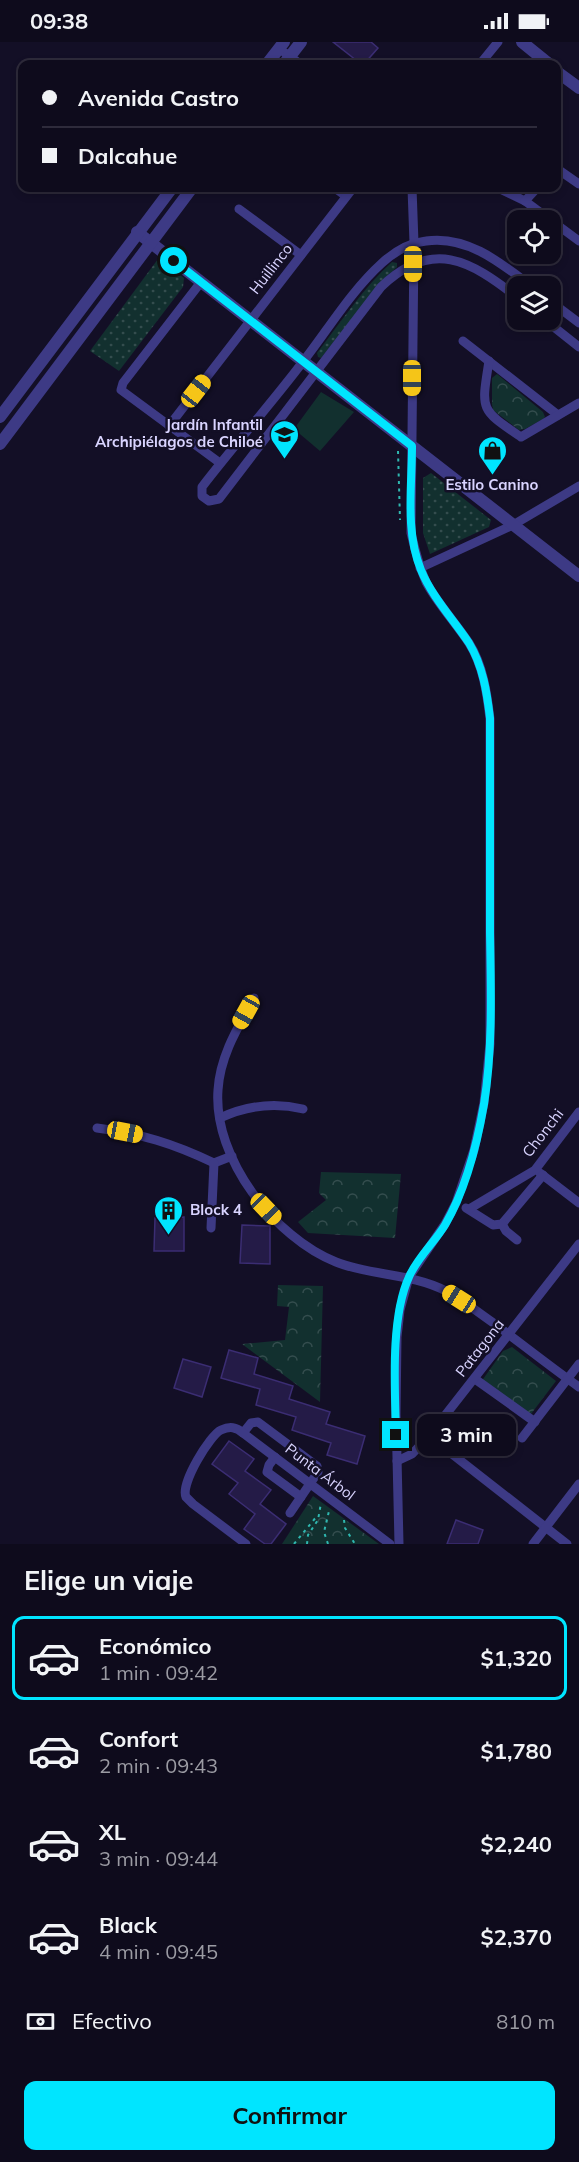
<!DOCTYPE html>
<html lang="es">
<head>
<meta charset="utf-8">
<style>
	body { margin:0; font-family:Mulish,sans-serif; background:#171425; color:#f1f3f6; height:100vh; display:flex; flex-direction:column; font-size:22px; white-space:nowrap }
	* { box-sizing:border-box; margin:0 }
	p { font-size:20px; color:#9b9ba3 }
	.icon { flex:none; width:33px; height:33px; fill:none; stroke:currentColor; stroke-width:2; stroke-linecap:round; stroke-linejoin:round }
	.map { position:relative; height:1502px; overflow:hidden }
	.panel { display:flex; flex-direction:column; background:#0e0b1c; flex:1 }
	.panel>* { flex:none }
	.banner { position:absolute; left:18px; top:18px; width:543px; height:132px; border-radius:12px; box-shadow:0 3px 9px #0003,0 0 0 2px #2e2b3b; display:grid; align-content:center; height:132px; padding:0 24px; background:#0e0b1c }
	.fabs { position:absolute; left:507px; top:168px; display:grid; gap:12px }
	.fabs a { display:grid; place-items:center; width:54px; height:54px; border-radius:12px; background:#0e0b1c; box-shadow:0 3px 9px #0003,0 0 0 2px #2e2b3b; font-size:30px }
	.end { position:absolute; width:27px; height:27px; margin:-14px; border:8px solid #00e5ff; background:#111; box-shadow:0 0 0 3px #111 }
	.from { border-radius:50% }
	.bubble { position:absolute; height:42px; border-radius:12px; background:#0e0b1c; box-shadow:0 3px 9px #0003,0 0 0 2px #2e2b3b; font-size:20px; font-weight:700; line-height:42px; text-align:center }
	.car { position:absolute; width:18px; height:36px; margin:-18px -9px; border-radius:8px; box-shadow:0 0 4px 2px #0007; background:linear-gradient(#f5c518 24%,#345 0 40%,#f5c518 0 76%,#345 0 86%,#f5c518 0) }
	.banner b { display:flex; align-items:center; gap:21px; height:57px; font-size:22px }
	.banner b+b { border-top:2px solid #2e2b3b }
	.banner i { width:15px; height:15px; background:#f1f3f6 }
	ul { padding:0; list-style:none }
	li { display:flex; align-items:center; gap:18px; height:84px; margin:0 12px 9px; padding:0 12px; border:3px solid transparent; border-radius:12px }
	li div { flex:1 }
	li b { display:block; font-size:22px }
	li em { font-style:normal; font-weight:700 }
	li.active { border-color:#00e5ff }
	li>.icon { width:54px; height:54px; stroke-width:1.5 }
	h2 { padding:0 24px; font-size:27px; line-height:72px }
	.pay { display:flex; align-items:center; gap:15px; height:66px; padding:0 24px; font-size:22px }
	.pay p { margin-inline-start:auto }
	.cta { display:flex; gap:12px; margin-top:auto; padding:12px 24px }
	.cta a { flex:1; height:69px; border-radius:12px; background:#00e5ff; color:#111; font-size:24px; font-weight:700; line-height:69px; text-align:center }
	.status { display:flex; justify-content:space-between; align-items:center; height:42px; padding:0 30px; background:#0e0b1c; direction:ltr }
	.status svg { height:16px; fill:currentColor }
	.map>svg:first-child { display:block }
	.grass { fill:url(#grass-dots) }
	.park { fill:url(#park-crowns) }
	.pitch { fill:#12302f }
	.building { fill:#241b47; stroke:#3b2d73; stroke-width:1.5 }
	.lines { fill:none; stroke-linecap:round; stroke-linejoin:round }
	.path { stroke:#2fb8b0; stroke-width:2; stroke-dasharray:3 4.5; stroke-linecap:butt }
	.minor { stroke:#3d3a85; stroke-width:9 }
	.tertiary { stroke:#3d3a85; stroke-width:12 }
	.route { stroke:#00e5ff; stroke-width:8 }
	.labels { text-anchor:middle; stroke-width:5; stroke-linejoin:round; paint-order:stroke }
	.street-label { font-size:15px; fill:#d9d4ff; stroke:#130f26 }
	.poi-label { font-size:15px; font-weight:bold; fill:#d9d4ff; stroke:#130f26; text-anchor:end }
</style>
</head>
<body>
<div class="status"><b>09:38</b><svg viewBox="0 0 49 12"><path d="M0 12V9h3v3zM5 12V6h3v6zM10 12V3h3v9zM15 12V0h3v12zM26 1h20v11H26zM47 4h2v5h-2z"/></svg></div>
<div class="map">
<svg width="579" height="1502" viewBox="0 0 579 1502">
	<defs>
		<pattern id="grass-dots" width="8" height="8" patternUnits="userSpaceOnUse" patternTransform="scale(1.5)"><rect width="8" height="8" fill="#12302f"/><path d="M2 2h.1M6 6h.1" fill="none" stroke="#344d4e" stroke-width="1.8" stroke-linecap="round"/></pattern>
		<pattern id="park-crowns" width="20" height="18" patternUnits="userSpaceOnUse" patternTransform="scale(1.5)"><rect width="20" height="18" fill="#12302f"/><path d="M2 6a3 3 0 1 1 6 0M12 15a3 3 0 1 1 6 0" fill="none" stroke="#344d4e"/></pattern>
	</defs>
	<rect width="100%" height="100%" fill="#130f26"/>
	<g class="grass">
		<path d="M158 217 184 236 183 245 119 329 90 309Z"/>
		<path d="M392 220 397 221V225L380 241 321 316 318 315 317 311C341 280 363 246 392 220Z"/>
		<path d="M431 431 491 478 489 485 430 512 423 491V436Z"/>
	</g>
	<g class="park">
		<path d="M497 332 543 370 545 375 543 377 525 387 519 388 493 368 492 362V336Z"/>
		<path d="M321 1130 401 1132 395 1196 308 1191 298 1180 326 1158 319 1151Z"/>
		<path d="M278 1243 323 1244 320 1360 242 1302 285 1298 289 1265 277 1264Z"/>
		<path d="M512 1305 556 1339 528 1376 481 1340 503 1309Z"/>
		<path d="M313 1454 379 1502H282Z"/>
	</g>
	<path class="pitch" d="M321 350 354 370 320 409 294 387Z"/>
	<g class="building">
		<path d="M333 0H371L378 6 364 22H361Z"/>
		<path d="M184 1175V1209H154L155 1176Z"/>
		<path d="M242 1183 270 1184V1222L240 1221Z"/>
		<path d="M229 1308 258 1316 254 1332 293 1344 289 1357 330 1370 326 1382 365 1394 357 1422 327 1413 331 1401 292 1388 296 1375 256 1363 260 1347 221 1336Z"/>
		<path d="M183 1317 211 1325 202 1355 174 1346Z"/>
		<path d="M229 1399 254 1417 245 1429 271 1448 260 1462 286 1482 271 1502H265L244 1487 255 1472 229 1452 238 1441 212 1422Z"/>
		<path d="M456 1478 483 1488 478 1502H447Z"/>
	</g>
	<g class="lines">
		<g class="path">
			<path d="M398 409 400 478"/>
			<path d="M344 1478 345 1486 355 1502"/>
			<path d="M294 1502 317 1474"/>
			<path d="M307 1502 308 1493 318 1478 321 1461"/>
			<path d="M328 1502 324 1490 329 1469"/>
		</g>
		<g class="minor">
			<path d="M285 11 300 22"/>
			<path d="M480 22 498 0"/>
			<path d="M556 126 579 142"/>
			<path d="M335 146 346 154"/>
			<path d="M498 146 525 159 579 199"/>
			<path d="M525 159 537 146"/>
			<path d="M239 167 301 213"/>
			<path d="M201 240 123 341 121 348 220 421"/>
			<path d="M518 256C470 218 432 196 381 245L219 457 209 459 202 454V445C235 402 272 361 305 317 329 286 352 248 382 221 394 210 409 201 426 199 467 193 501 221 531 244"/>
			<path d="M550 259 579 281"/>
			<path d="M545 278 579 305"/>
			<path d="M463 299 558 373"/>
			<path d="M489 319C481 369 480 367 521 395L579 361"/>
			<path d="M169 384 353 146"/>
			<path d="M420 526 513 483 579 444"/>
			<path d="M254 956C238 985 220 1014 218 1048 213 1116 275 1196 336 1220 371 1234 411 1231 446 1249 463 1258 479 1271 495 1282 523 1303 551 1325 579 1345"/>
			<path d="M220 1076C248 1063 274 1060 303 1067"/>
			<path d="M97 1086C142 1092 172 1101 214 1121L232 1114"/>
			<path d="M540 1131 579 1161"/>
			<path d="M466 1166 493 1183 502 1182 543 1133"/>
			<path d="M469 1167 535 1128 579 1070"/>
			<path d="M502 1182 506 1189 517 1198"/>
			<path d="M211 1186 214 1121"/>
			<path d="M475 1337 535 1380"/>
			<path d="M243 1391 251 1381 258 1380 317 1424 318 1430 290 1471"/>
			<path d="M429 1394 567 1502"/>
			<path d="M522 1396 579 1322"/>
			<path d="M275 1415 269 1423 267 1430 301 1455"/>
			<path d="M397 1419 412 1412 429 1394 579 1202"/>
			<path d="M246 1502 193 1462C192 1461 187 1456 186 1455 180 1442 210 1393 221 1388 230 1384 236 1385 243 1391L390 1502"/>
			<path d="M399 1502 396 1372 397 1295 400 1268 409 1235 445 1182 456 1161 474 1108 484 1061 490 1002V677C487 651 483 623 469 601 455 580 438 562 426 540 419 524 415 508 411 491L414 201 412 146"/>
			<path d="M533 1502 579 1442"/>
		</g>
		<g class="tertiary">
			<path d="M522 0 549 22"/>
			<path d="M267 22 284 0"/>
			<path d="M284 22 301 0"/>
			<path d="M556 29 579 46"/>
			<path d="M137 190 579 534"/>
			<path d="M0 375 172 146"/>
			<path d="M0 402 192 146"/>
		</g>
	</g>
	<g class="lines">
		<path class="route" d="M174 219 412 404C412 444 405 490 421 528 432 555 453 577 469 601 483 624 487 651 490 676 490 748 490 819 490 890 491 947 493 1006 484 1062 477 1103 466 1147 445 1183 434 1201 417 1216 409 1235 390 1276 395 1348 396 1393"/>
	</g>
	<defs>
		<symbol id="school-pin" viewBox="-11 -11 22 30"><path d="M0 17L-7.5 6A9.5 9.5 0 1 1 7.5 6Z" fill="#00e5ff" stroke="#130f26"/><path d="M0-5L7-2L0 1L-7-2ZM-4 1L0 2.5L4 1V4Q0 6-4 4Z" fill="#111"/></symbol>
		<symbol id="shop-pin" viewBox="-11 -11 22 30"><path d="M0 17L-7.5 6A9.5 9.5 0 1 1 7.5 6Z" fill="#00e5ff" stroke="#130f26"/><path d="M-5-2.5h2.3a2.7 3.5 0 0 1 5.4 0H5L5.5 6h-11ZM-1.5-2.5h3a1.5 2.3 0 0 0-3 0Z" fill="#111"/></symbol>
		<symbol id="building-pin" viewBox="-11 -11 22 30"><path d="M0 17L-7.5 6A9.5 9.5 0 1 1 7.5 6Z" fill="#00e5ff" stroke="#130f26"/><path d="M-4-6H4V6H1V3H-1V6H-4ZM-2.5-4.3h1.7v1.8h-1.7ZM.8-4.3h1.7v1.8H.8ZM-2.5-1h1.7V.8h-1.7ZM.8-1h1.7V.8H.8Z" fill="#111"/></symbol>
	</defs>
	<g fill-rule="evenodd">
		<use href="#school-pin" x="268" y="376" width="33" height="45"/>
		<use href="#shop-pin" x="476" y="392" width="33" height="45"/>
		<use href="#building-pin" x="152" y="1152" width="33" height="45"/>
	</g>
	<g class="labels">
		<g class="street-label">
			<text transform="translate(271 227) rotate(-52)" y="5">Huillinco</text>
			<text transform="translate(543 1091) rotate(-52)" y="5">Chonchi</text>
			<text transform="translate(480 1306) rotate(-52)" y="5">Patagona</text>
			<text transform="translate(320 1430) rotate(37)" y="5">Punta Árbol</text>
		</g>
		<g class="poi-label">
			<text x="263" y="388">Jardín Infantil<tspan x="263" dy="17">Archipiélagos de Chiloé</tspan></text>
			<text x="492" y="448" text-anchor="middle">Estilo Canino</text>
			<text x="190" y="1173" text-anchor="start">Block 4</text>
		</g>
	</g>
</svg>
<div class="fabs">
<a><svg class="icon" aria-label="locate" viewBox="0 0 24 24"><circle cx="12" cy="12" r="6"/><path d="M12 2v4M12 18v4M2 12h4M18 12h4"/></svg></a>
<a><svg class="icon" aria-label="layers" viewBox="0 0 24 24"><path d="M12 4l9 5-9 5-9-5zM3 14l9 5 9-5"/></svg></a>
</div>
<i class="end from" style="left:174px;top:219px"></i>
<i class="end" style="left:396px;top:1393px"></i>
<div class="bubble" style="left:417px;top:1372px;width:99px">3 min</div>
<i class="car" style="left:413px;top:222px;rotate:180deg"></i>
<i class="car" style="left:412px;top:336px;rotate:180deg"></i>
<i class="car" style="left:196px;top:349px;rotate:38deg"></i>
<i class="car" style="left:246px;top:970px;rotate:209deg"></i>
<i class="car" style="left:125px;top:1090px;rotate:101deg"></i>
<i class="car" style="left:266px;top:1167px;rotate:136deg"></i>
<i class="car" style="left:459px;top:1257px;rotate:302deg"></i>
<div class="banner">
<b><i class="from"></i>Avenida Castro</b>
<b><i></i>Dalcahue</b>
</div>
</div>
<section class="panel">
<h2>Elige un viaje</h2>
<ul>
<li class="active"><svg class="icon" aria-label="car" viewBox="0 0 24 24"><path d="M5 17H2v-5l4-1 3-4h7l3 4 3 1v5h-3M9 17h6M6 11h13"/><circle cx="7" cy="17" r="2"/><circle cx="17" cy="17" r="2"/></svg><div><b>Económico</b><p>1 min · 09:42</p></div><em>$1,320</em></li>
<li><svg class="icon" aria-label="car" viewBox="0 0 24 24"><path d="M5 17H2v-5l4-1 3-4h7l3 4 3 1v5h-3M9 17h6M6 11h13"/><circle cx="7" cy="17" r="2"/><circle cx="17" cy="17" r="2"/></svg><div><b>Confort</b><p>2 min · 09:43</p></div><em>$1,780</em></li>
<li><svg class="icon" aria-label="car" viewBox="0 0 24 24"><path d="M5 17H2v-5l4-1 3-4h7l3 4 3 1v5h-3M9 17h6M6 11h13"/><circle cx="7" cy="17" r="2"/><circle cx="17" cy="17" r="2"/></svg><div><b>XL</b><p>3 min · 09:44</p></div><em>$2,240</em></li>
<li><svg class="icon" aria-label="car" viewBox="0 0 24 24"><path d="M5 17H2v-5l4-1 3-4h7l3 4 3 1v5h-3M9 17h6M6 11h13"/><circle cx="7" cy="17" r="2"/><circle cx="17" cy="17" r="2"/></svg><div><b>Black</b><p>4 min · 09:45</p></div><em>$2,370</em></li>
</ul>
<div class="pay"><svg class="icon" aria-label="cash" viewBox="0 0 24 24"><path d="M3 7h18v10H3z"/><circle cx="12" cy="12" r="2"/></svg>Efectivo<p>810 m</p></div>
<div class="cta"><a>Confirmar</a></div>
</section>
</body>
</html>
